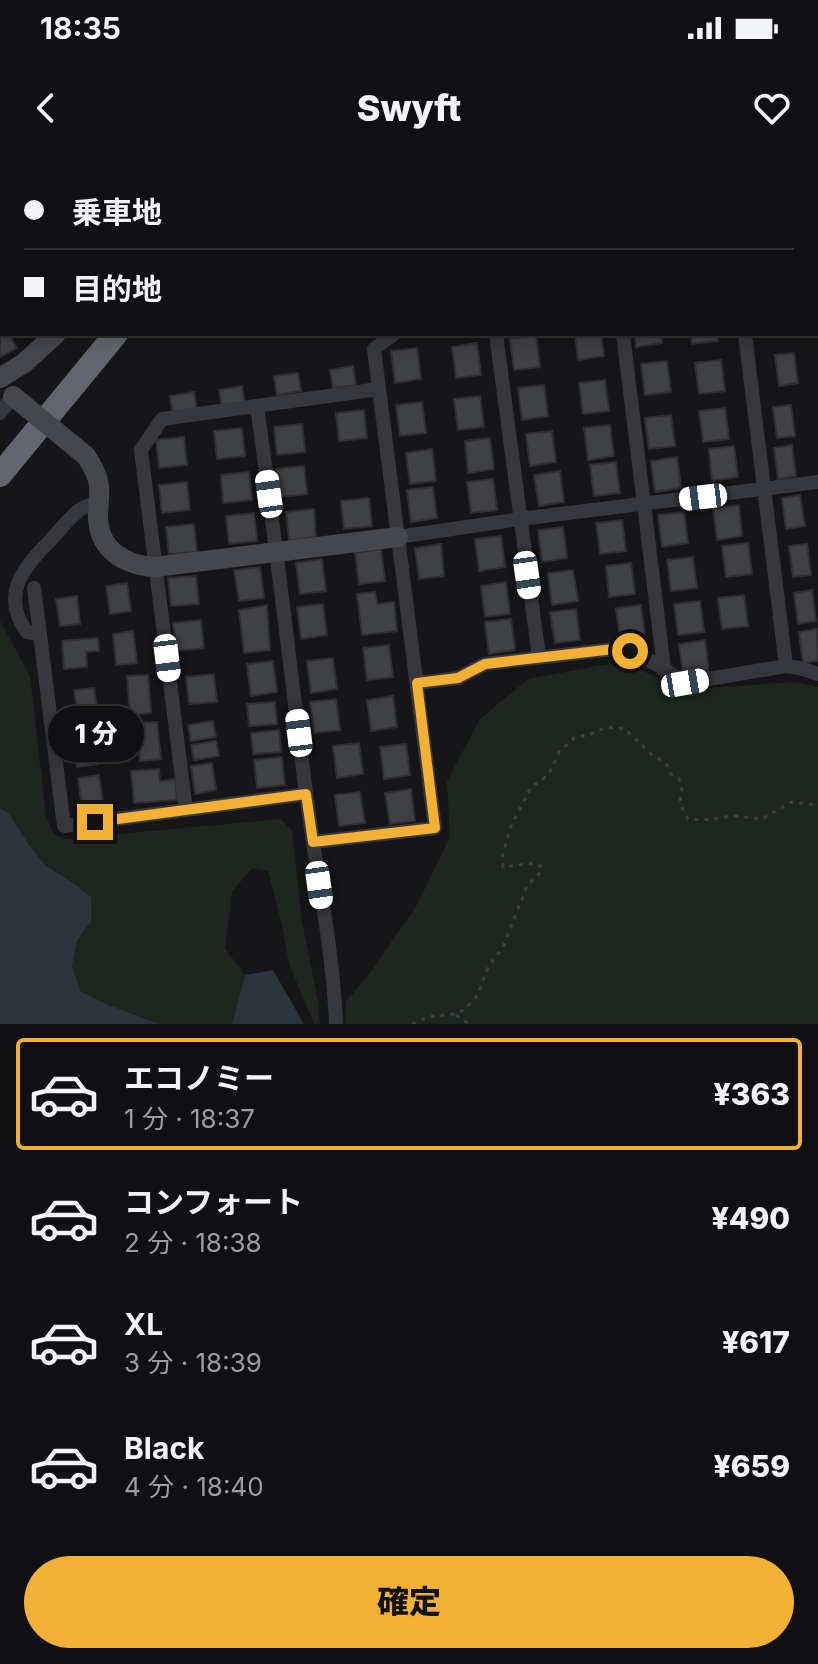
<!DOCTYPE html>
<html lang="ja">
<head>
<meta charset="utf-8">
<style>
	body { margin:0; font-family:Inter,"Noto Sans JP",sans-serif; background:#1e1e20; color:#f1f3f6; height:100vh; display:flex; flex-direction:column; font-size:30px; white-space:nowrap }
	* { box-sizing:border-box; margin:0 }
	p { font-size:26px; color:#9c9d9f }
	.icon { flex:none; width:44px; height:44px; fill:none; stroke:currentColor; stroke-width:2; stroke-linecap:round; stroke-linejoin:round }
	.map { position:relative; height:864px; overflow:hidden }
	.side { display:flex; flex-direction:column; background:#101012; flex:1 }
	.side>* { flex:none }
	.hud { position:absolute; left:0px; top:0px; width:818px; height:176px; box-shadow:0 4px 20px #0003,0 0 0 2px #303032; display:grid; align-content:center; height:176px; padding:0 24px; background:#101012 }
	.end { position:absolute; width:36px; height:36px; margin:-18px; border:10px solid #f2b134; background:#111; box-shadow:0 0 0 4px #111 }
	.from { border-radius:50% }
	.bubble { position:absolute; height:56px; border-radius:28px; background:#101012; box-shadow:0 4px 20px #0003,0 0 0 2px #303032; font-size:26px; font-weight:800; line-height:56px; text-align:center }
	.car { position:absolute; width:24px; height:48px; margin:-24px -12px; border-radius:10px; box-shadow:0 0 6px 2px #0007; background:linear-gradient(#fff 24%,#345 0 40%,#fff 0 76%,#345 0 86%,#fff 0) }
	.hud b { display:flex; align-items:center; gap:28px; height:76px; font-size:30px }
	.hud b+b { border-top:2px solid #303032 }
	.hud i { width:20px; height:20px; background:#f1f3f6 }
	ul { padding:14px 0 0; list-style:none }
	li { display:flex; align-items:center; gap:24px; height:112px; margin:0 16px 12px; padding:0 8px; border:4px solid transparent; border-radius:8px }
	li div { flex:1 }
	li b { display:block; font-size:30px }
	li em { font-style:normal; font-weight:800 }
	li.on { border-color:#f2b134 }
	li>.icon { width:72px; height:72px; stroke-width:1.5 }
	.action { display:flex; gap:16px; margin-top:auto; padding:16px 24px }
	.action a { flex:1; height:92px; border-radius:48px; background:#f2b134; color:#111; font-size:32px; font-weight:800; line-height:92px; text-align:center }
	.status { display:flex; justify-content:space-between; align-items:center; height:56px; padding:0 40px; background:#101012; direction:ltr }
	.status svg { height:22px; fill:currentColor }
	header { display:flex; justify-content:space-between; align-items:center; height:104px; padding:0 24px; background:#101012; font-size:36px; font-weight:800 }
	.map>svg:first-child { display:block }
	.green { fill:#1e261f }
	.water { fill:#2c353c }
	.building { fill:#404145; stroke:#303034; stroke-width:2 }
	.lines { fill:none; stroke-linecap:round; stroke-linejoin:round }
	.path { stroke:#3d3f44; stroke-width:3; stroke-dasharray:4 6; stroke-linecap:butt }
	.street { stroke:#37383d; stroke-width:14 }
	.secondary { stroke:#45474d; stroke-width:20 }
	.highway { stroke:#63666e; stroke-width:24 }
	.secondary-bridge { stroke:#45474d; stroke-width:20 }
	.route { stroke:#f2b134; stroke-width:10 }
</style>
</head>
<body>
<div class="status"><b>18:35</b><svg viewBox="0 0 49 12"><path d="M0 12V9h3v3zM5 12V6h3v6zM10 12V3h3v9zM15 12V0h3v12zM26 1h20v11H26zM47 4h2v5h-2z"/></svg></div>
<header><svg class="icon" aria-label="back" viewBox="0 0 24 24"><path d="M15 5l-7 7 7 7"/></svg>Swyft<svg class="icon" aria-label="heart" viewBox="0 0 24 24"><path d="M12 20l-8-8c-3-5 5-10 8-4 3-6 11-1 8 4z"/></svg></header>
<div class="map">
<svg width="818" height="864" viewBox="0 0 818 864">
	<rect width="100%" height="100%" fill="#161618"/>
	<g class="green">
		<path d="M405 0H765L771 2H402Z"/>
		<path d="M0 461 30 516 46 656 54 674 65 679 280 659 292 670 302 761 318 842 320 864H314L289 804 282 765 268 711 252 708 232 732 225 788 245 815 232 864H159L109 845 81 832 72 806 77 781 91 761V737L75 724 45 705 30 686 9 654 0 648Z"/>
		<path d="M624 502 683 530 794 522 818 527V864H346V842L372 810 417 745 450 677 447 621 480 559 528 519 597 506Z"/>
	</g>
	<g class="water">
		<path d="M0 648 9 654 30 686 45 705 75 724 91 737V761L77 781 72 806 81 832 109 845 159 864H0Z"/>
		<path d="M273 810 304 864H232L245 815Z"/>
	</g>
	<g class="building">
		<path d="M2 166V174H9L17 188 0 197V167Z"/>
		<path d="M575 174H601L604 196 578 200Z"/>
		<path d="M635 174H661L662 183 636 187Z"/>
		<path d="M691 174H717L718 181 692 184Z"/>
		<path d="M536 176 540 207 514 210 510 179Z"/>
		<path d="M477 183 481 215 456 218 452 187Z"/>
		<path d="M417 188 421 219 395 223 391 191Z"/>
		<path d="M794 193 798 223 779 226 775 195Z"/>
		<path d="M721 200 725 231 699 234 695 203Z"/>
		<path d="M667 201 671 232 645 235 641 204Z"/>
		<path d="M353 206 356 225 333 228 330 210Z"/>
		<path d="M298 213 301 231 277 235 274 216Z"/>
		<path d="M605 220 609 251 583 254 579 223Z"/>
		<path d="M544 225 548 256 522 260 518 228Z"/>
		<path d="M242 226 245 244 222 248 219 230Z"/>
		<path d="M194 232 197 251 173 254 170 236Z"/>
		<path d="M480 236 484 267 458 270 454 239Z"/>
		<path d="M422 242 426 273 400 276 396 245Z"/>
		<path d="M791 245 795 276 777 278 773 247Z"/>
		<path d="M725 248 729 279 703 282 699 251Z"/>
		<path d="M364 250 367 278 339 281 336 253Z"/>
		<path d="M671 255 675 286 649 289 645 258Z"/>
		<path d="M302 264 305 292 277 295 274 267Z"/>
		<path d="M610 265 614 296 588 300 584 268Z"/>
		<path d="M242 268 245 296 217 299 214 271Z"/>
		<path d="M552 271 556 302 530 306 526 274Z"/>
		<path d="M184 277 187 305 159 308 156 280Z"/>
		<path d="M490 278 494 309 468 313 465 281Z"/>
		<path d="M792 285 796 316 778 319 774 288Z"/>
		<path d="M734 286 738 317 712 321 709 289Z"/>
		<path d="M432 289 436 321 410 324 406 293Z"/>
		<path d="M677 297 681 328 655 332 651 301Z"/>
		<path d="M616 302 620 333 594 336 590 305Z"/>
		<path d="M304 306 307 334 279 337 276 309Z"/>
		<path d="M560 311 564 342 539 346 534 315Z"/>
		<path d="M249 312 252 340 223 343 221 315Z"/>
		<path d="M493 319 497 350 471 353 467 322Z"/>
		<path d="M187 322 190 350 162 353 159 325Z"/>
		<path d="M433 327 437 358 411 362 407 330Z"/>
		<path d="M800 335 805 366 786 369 782 338Z"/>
		<path d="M369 338 372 366 344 369 341 341Z"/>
		<path d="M739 345 742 376 717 380 713 348Z"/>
		<path d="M314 349 316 377 289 380 286 352Z"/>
		<path d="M684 352 688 383 662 387 658 355Z"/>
		<path d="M254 353 257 381 229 384 226 356Z"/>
		<path d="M622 360 626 391 600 394 596 363Z"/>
		<path d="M194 364 197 392 169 394 166 367Z"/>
		<path d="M563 367 567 398 542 402 538 370Z"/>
		<path d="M501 376 505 407 479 411 475 379Z"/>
		<path d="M748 383 752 414 726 417 722 386Z"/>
		<path d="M441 384 444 416 419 419 415 388Z"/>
		<path d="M807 384 811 415 793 417 789 386Z"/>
		<path d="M381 389 385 421 359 424 355 393Z"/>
		<path d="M693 397 697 428 671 431 667 400Z"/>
		<path d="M322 399 326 431 300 434 296 403Z"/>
		<path d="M631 403 635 434 609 437 606 406Z"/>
		<path d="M260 407 264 438 239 441 234 410Z"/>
		<path d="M573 410 578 441 552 445 548 413Z"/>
		<path d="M196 416 199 444 171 446 168 418Z"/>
		<path d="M506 422 510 454 485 457 481 426Z"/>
		<path d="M127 423 131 451 110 454 106 426Z"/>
		<path d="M812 430 816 461 798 464 794 433Z"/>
		<path d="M375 432 377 444 394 442 397 471 362 475 357 434Z"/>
		<path d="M744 435 748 466 722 469 718 438Z"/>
		<path d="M77 436 80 464 60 466 56 439Z"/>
		<path d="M700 441 704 472 678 475 674 444Z"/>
		<path d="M323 444 327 475 301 479 297 447Z"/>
		<path d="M267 445 270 490 244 493 239 450Z"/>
		<path d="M641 445 645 476 620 479 616 448Z"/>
		<path d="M576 449 580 480 555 483 550 452Z"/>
		<path d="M511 459 515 490 489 494 485 462Z"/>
		<path d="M201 460 204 488 176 491 173 463Z"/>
		<path d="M817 469 818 501 803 503 799 472Z"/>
		<path d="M133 471 137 503 116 505 113 474Z"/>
		<path d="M98 478 99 491 86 492 87 507 64 509 62 481Z"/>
		<path d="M705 480 709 512 683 515 679 484Z"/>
		<path d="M389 485 393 517 367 520 363 488Z"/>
		<path d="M333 498 337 529 311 533 307 501Z"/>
		<path d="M273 501 277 532 251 536 247 504Z"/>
		<path d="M214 514 217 542 189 544 186 517Z"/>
		<path d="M148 515 151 553 130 555 127 516Z"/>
		<path d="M94 528 98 555 78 558 74 530Z"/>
		<path d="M393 536 397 567 371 571 367 540Z"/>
		<path d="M336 539 340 570 314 573 310 542Z"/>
		<path d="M275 542 277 564 249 566 247 544Z"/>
		<path d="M213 561 216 577 191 581 188 565Z"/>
		<path d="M157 562 161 599 140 601 136 563Z"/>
		<path d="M279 570 281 592 253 594 251 573Z"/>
		<path d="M94 577 98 604 77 607 73 580Z"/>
		<path d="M216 581 219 596 194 600 191 585Z"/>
		<path d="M359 583 363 614 337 618 333 586Z"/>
		<path d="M406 584 410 615 384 619 380 587Z"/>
		<path d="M282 597 285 625 257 628 254 600Z"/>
		<path d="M212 603 216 630 195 634 191 606Z"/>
		<path d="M159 609 160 621 175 619 177 640 134 643 131 611Z"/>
		<path d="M99 615 103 643 82 646 78 618Z"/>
		<path d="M411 629 415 661 390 664 385 633Z"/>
		<path d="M360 632 365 663 339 666 335 635Z"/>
	</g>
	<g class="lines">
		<g class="path">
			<path d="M456 855 469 864"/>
			<path d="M412 864 428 857 454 854 464 850 478 835 488 807 503 787 527 726 539 714 542 707 535 703 503 707 502 697 511 666 531 627 542 620 552 609 559 592 574 578 591 574 607 567 625 569 651 594 666 603 671 614 679 619 682 630 680 638 683 651 688 659 703 660 735 656 762 659 791 642 818 645"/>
		</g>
		<g class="street">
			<path d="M107 0 108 2"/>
			<path d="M167 0 168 2"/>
			<path d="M401 0H407"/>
			<path d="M553 0 556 2"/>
			<path d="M368 2 370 0"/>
			<path d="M816 32 818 33"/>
			<path d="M816 84 818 85"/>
			<path d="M0 126 2 129"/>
			<path d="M496 174 539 497"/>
			<path d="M623 174 664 508"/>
			<path d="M745 174 786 506"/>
			<path d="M257 246C275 375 290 504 306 634 316 710 333 787 336 864"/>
			<path d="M0 253 13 236"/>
			<path d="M99 342C93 344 86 346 81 349 70 356 59 371 50 381 23 407 0 436 27 472L40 474 64 666 306 634"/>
			<path d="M398 377 520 359 818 322"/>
			<path d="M34 428 40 474"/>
			<path d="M417 523 458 518 485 504 614 489C640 492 664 508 685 523L786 506 800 508 818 514"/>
			<path d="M186 650 141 290 162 259 379 229"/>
			<path d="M313 682 435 668 374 189 394 174"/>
		</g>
		<g class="secondary">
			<path d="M193 2 195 0"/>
			<path d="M0 218 24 203 56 174"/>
			<path d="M86 296C92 305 98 315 99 326 100 336 98 347 98 358 99 391 126 405 155 407L398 377"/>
		</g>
		<g class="highway">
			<path d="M255 2 257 0"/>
			<path d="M276 2 278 0"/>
			<path d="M0 315 116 174"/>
		</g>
		<path class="secondary-bridge" d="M13 236 86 296"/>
	</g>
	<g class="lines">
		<path class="route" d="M95 662 306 634 313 682 435 668 417 523 458 518 485 504 614 489 630 491"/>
	</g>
</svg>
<i class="end from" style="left:630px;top:491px"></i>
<i class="end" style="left:95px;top:662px"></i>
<div class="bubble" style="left:48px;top:546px;width:96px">1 分</div>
<i class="car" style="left:269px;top:334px;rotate:352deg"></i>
<i class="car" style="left:703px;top:337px;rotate:263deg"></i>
<i class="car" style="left:527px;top:415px;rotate:172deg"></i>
<i class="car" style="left:167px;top:498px;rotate:173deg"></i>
<i class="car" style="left:685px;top:523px;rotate:80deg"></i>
<i class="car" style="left:299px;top:573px;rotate:353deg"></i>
<i class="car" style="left:319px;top:725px;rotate:172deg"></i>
<div class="hud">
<b><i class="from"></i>乗車地</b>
<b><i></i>目的地</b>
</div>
</div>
<section class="side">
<ul>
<li class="on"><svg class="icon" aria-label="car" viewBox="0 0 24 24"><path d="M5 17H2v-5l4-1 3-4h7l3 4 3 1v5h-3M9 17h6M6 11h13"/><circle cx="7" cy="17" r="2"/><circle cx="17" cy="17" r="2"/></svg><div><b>エコノミー</b><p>1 分 · 18:37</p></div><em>¥363</em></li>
<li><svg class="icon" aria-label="car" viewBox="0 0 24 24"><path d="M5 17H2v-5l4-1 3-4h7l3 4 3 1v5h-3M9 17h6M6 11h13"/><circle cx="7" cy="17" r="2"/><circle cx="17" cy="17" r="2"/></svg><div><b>コンフォート</b><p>2 分 · 18:38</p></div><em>¥490</em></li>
<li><svg class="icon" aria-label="car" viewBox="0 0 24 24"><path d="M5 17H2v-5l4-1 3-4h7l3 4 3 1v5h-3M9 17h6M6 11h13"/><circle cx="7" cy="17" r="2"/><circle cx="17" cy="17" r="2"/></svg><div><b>XL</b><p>3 分 · 18:39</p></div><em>¥617</em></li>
<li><svg class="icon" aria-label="car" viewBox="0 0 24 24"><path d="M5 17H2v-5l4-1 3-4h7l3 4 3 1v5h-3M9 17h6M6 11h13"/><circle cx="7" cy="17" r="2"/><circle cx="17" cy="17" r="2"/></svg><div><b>Black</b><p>4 分 · 18:40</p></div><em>¥659</em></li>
</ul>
<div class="action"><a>確定</a></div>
</section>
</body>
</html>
